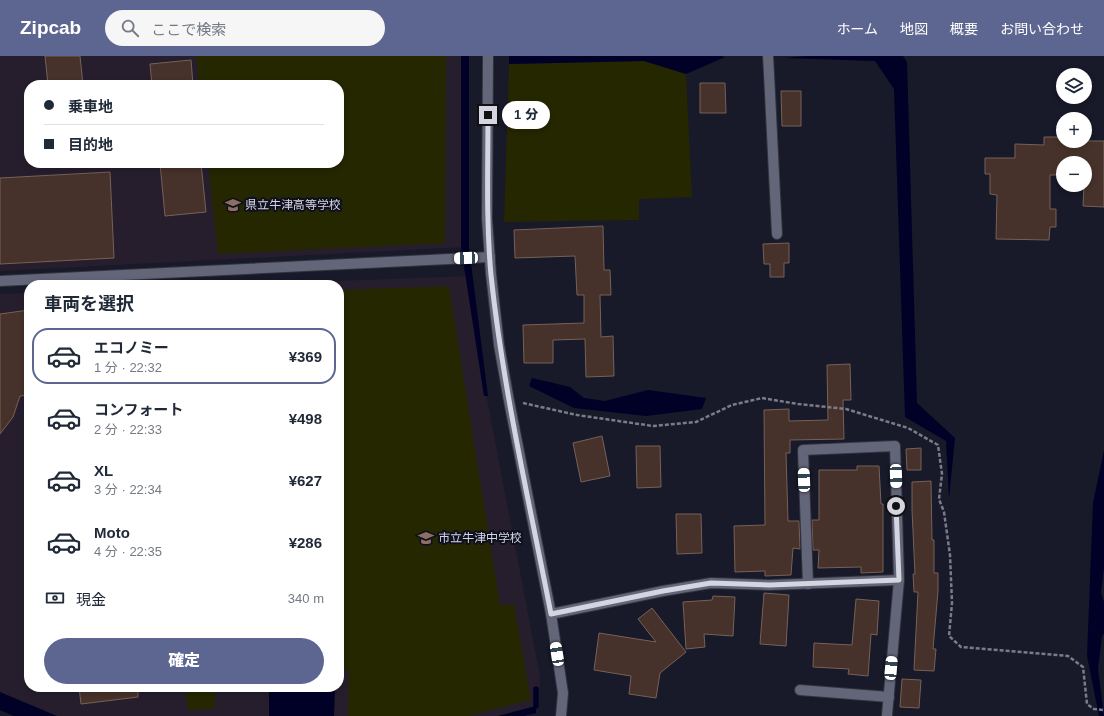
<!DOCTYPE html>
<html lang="ja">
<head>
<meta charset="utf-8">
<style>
	body { margin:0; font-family:Helvetica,"Noto Sans JP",sans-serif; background:#f6f6f7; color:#1f2937; height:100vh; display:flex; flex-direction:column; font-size:15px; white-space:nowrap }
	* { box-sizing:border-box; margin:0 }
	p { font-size:13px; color:#747a83 }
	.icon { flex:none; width:22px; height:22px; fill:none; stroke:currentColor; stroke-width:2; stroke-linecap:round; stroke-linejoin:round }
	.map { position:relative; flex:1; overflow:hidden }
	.side { position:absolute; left:24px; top:224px; width:320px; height:412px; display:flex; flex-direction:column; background:#fff; border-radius:16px; box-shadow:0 2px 6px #0003 }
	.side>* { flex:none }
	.guide { position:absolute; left:24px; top:24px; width:320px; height:88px; border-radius:16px; box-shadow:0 2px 6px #0003; display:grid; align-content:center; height:88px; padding:0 20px; background:#fff }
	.tools { position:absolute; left:1056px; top:12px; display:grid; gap:8px }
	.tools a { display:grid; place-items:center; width:36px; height:36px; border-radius:50%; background:#fff; box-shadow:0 2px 6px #0003; font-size:20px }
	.end { position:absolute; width:18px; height:18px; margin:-9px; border:5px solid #d4d5e0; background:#111; box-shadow:0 0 0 2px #111 }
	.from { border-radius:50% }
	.bubble { position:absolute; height:28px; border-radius:14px; background:#fff; box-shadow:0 2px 6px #0003; font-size:13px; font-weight:800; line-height:28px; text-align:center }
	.car { position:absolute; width:12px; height:24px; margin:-12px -6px; border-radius:5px; box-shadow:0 0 3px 1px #0007; background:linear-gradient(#fff 24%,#345 0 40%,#fff 0 76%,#345 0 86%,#fff 0) }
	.guide b { display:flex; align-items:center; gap:14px; height:38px; font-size:15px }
	.guide b+b { border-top:1px solid #e0e1e3 }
	.guide i { width:10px; height:10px; background:#1f2937 }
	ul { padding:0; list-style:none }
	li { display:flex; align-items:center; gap:12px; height:56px; margin:0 8px 6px; padding:0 12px; border:2px solid transparent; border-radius:16px }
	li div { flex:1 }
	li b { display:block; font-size:15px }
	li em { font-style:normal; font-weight:800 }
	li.current { border-color:#5d6690 }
	li>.icon { width:36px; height:36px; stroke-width:1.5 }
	h2 { padding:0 20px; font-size:18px; line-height:48px }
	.pay { display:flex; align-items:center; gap:10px; height:44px; padding:0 20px; font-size:15px }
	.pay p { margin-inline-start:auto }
	.primary-button { display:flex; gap:8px; margin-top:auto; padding:8px 20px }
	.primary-button a { flex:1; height:46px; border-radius:24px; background:#5d6690; color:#fff; font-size:16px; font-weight:800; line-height:46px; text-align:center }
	header { display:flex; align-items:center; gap:24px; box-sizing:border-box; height:56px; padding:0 20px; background:#5d6690; color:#fff }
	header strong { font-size:19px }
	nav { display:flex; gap:22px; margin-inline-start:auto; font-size:14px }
	.search { width:280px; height:36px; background:#f6f6f7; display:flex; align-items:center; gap:10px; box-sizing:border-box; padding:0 14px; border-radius:22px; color:#747a83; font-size:15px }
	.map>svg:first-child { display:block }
	.education { fill:#261e2d; fill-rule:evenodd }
	.green { fill:#252700 }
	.water { fill:#010027 }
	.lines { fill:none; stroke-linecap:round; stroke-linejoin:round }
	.stream { stroke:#010027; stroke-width:5.5 }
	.building { fill:#46322a; stroke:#776158 }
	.pedestrian-casing { stroke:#33323f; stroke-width:12 }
	.minor-casing { stroke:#33323f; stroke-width:12 }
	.tertiary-casing { stroke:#33323f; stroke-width:12 }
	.path { stroke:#7b7c8a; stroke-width:2.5; stroke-dasharray:4 2; stroke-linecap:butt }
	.pedestrian { stroke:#636579; stroke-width:10 }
	.minor { stroke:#636579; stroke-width:10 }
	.tertiary { stroke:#636579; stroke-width:10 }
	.route { stroke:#d4d5e0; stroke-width:5 }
	.labels { text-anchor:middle; stroke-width:4; stroke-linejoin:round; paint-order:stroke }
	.poi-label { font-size:12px; fill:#d4d5e0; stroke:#0f101f; text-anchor:start }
</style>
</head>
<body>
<header>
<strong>Zipcab</strong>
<div class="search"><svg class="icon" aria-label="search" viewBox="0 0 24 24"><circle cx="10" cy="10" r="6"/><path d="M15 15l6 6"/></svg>ここで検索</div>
<nav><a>ホーム</a><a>地図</a><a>概要</a><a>お問い合わせ</a></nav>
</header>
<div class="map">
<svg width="1104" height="660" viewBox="0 0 1104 660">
	<rect width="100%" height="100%" fill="#181929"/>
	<g class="education">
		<path d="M0 0H467L466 191 0 215ZM29 29H339V107H29Z"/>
		<path d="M470 220 487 343 540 620 539 652 508 660H49L0 639V238L29 237V631H339V229H225Z"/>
	</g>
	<g class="green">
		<path d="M196 0H446L445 187 218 198 208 107H339V29H199Z"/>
		<path d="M644 5 686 18 692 141 639 143V164L504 166 509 8Z"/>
		<path d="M449 230 500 549 514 548 531 644 468 660H348L349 614H339V234Z"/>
		<path d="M185 631H215V652L188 655Z"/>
	</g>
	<g class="water">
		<path d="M461 0H469V192L488 340H484L461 191Z"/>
		<path d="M509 0H721L725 1 686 18 644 5 509 8Z"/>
		<path d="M807 0H903L907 6 917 347 955 382 949 442 946 385 905 361 894 33 875 5 785 2Z"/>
		<path d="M532 322 570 331 584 342 605 345 648 334 706 342 702 353 646 360 574 352 529 330Z"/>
		<path d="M1104 394V512L1101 537 1104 546V578L1102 580 1098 613 1104 660H1099L1087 600 1093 447Z"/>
		<path d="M269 631H335L334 660H269Z"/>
		<path d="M0 636 57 660H14L0 654Z"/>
		<path d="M536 650V657L524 660H498Z"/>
	</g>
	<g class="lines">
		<path class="stream" d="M536 633V650"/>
	</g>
	<g class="building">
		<path d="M45 0H80L83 29H48Z"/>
		<path d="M191 4 193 29H152L150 8Z"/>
		<path d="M700 27H725L726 57H700Z"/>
		<path d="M781 35H801V70H782Z"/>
		<path d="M1044 81H1063V85H1104V151L1083 150 1085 107H1063V119H1050V153H1056V171H1050L1049 184 996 183 997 139 990 138V118H985V102H1015V88L1044 89Z"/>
		<path d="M160 107H201L206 156 165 160Z"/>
		<path d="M110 116 114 202 0 208V122Z"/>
		<path d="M603 170 604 214H610L611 239H600L601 281 613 280 614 320 586 321 585 283 553 284V307H524L523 269 584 267V239H577L575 200 515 202 514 174Z"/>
		<path d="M789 187V207H784V221H770V208H764L763 188Z"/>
		<path d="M29 254V339L20 340 13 361 0 378V258Z"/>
		<path d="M850 308 851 344H843L844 383 790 384V397H786L788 465H799L800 493 793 492 791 519 765 520V515L735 516 734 470 765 469 764 354 789 353V365L828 364 827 309Z"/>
		<path d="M602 380 610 420 581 426 573 387Z"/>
		<path d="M636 390H660L661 431 637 432Z"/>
		<path d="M921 392V414H907L906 393Z"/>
		<path d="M857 410H879L881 448H883V516L861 517V511L818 512 819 494H813L812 464H819V414H857Z"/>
		<path d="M931 425 932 484H934V517H938V535L933 593H936L934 615 914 614 918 536H914L913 518H915L912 454V426Z"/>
		<path d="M676 458H701L702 497 677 498Z"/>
		<path d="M764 537 789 539 786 590 760 588Z"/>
		<path d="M713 540 735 541 733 580 704 578 705 591 686 593 683 546 712 544Z"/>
		<path d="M856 543 879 545 877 579 871 578 868 620 848 618 849 613 813 611 814 587 852 589Z"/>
		<path d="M652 552 686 596 660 617 656 642 629 638 631 620 594 614 599 577 656 586 638 563Z"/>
		<path d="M902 623 921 624 919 652 900 651Z"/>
		<path d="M79 631H138V641L81 648Z"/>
	</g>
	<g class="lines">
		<defs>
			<path id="pedestrian" d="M769 18 777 178"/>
			<g id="minor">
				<path d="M768 0 769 18"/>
				<path d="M0 225 490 201"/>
				<path d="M808 528 803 394 895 390 899 524 887 659"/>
				<path d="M551 558 663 535 711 527 770 529 899 524"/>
				<path d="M800 634 889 641"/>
			</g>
			<path id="tertiary" d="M488 0 487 163 491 218 499 289 509 345 551 558 563 637 561 660"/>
		</defs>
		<use href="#pedestrian" class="pedestrian-casing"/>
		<use href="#minor" class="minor-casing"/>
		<use href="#tertiary" class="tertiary-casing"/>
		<path class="path" d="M523 347 577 359 653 370 696 366 732 349 762 342 798 348 846 353 908 372 938 389 942 418 939 443 944 456 950 499 952 547 949 580 961 591 1068 600 1083 611 1087 648 1094 653 1104 654"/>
		<use href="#pedestrian" class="pedestrian"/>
		<use href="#minor" class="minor"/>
		<use href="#tertiary" class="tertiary"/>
	</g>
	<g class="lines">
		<path class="route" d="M488 59C488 112 486 166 491 219 503 333 529 445 551 558L663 535 711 527 770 529 899 524 896 450"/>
	</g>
	<defs>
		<symbol id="school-bare" viewBox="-9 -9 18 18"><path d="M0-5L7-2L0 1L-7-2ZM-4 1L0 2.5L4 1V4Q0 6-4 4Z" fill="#8d6e63" stroke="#0f101f" stroke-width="2.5" paint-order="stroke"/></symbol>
	</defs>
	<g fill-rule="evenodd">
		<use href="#school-bare" x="222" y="138" width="22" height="22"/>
		<use href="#school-bare" x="415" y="471" width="22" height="22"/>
	</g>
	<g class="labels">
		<g class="poi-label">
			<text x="245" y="153">県立牛津高等学校</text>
			<text x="438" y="486">市立牛津中学校</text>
		</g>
	</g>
</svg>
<div class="tools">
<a><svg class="icon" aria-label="layers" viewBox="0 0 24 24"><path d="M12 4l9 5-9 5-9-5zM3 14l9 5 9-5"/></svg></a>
<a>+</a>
<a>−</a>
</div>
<i class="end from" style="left:896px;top:450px"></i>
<i class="end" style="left:488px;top:59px"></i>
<div class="bubble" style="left:502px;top:45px;width:48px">1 分</div>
<i class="car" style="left:466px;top:202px;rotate:268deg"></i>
<i class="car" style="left:896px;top:420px;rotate:178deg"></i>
<i class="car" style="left:804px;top:424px;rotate:358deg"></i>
<i class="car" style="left:557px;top:598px;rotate:351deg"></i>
<i class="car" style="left:891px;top:612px;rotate:5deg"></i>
<div class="guide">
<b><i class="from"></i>乗車地</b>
<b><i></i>目的地</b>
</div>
<section class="side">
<h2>車両を選択</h2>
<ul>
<li class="current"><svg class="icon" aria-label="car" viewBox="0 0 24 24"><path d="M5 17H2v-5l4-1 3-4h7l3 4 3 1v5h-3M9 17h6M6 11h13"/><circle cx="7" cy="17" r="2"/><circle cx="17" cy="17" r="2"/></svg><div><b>エコノミー</b><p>1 分 · 22:32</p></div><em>¥369</em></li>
<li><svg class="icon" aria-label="car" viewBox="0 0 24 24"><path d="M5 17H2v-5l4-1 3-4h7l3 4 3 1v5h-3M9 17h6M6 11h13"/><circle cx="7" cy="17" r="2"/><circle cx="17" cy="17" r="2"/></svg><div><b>コンフォート</b><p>2 分 · 22:33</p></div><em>¥498</em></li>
<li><svg class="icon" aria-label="car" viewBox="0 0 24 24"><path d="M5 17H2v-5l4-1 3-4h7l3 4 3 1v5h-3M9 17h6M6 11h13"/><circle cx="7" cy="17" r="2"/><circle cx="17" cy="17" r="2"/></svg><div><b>XL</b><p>3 分 · 22:34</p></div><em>¥627</em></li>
<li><svg class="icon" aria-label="car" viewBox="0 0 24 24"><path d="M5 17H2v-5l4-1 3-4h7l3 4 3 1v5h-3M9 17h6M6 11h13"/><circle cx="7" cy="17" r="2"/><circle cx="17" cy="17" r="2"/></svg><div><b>Moto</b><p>4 分 · 22:35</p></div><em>¥286</em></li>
</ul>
<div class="pay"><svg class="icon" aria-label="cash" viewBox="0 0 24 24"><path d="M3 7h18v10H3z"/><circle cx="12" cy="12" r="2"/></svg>現金<p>340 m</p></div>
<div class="primary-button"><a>確定</a></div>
</section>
</div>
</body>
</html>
